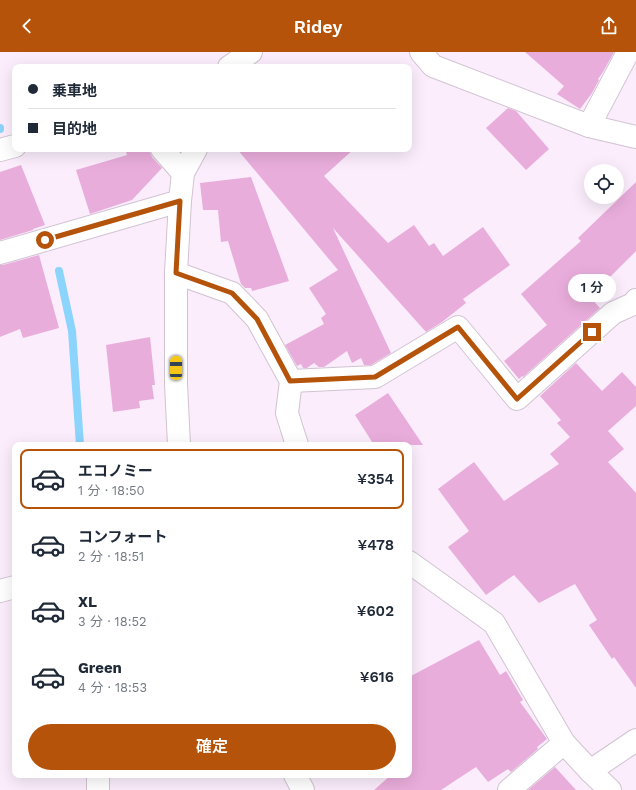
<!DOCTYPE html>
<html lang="ja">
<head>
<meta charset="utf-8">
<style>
	body { margin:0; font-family:"Work Sans","Noto Sans JP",sans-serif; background:#f2f2f3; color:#1f2937; height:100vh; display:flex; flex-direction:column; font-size:15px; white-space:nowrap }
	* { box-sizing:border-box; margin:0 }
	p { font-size:13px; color:#747a83 }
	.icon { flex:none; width:22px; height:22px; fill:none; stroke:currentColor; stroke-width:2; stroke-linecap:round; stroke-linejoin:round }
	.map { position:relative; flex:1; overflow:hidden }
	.drawer { position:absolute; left:12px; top:390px; width:400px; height:336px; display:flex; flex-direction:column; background:#fff; border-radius:8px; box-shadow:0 4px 16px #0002 }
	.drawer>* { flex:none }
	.banner { position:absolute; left:12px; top:12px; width:400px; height:88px; border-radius:8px; box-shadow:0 4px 16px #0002; display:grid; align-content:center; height:88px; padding:0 16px; background:#fff }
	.fabs { position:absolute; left:584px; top:112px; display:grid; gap:8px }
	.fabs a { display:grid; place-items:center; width:40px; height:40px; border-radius:50%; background:#fff; box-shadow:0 4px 16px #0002; font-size:20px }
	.end { position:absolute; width:18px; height:18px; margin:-9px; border:5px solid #b45309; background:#fff; box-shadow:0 0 0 2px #fff }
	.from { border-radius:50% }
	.bubble { position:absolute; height:28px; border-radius:14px; background:#fff; box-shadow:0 4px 16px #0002; font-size:13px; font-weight:600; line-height:28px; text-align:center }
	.car { position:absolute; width:12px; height:24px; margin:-12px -6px; border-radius:5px; box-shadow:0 0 3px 1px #0007; background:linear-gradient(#f5c518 24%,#345 0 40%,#f5c518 0 76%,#345 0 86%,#f5c518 0) }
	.banner b { display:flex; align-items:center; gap:14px; height:38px; font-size:15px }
	.banner b+b { border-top:1px solid #e0e1e3 }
	.banner i { width:10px; height:10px; background:#1f2937 }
	ul { padding:7px 0 0; list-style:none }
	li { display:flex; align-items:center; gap:12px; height:60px; margin:0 8px 6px; padding:0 8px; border:2px solid transparent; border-radius:8px }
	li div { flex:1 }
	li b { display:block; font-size:15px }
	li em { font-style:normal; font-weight:600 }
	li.selected { border-color:#b45309 }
	li>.icon { width:36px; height:36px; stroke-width:1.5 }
	.button { display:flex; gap:8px; margin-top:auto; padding:8px 16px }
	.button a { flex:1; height:46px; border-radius:24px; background:#b45309; color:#fff; font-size:16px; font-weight:600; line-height:46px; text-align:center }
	header { display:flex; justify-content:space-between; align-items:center; height:52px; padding:0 16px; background:#b45309; color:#fff; font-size:18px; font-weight:600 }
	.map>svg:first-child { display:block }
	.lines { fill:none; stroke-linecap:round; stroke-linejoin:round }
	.stream { stroke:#8bd4fc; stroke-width:8 }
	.building { fill:#e9addb }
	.minor-casing { stroke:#d1c3d2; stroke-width:24 }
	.tertiary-casing { stroke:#d1c3d2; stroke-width:24 }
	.minor { stroke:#fff; stroke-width:22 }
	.tertiary { stroke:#fff; stroke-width:22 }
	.route { stroke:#b45309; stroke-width:5 }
</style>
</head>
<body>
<header><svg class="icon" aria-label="back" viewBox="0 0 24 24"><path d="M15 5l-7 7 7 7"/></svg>Ridey<svg class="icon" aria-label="share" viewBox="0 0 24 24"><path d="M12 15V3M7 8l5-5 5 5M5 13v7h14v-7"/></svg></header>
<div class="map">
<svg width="636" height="738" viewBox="0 0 636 738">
	<rect width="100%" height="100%" fill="#fbedfc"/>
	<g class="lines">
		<g class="stream">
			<path d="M0 76V77"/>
			<path d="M59 219 72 279 80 393"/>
		</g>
	</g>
	<g class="building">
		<path d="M525 0H614L603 20 598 27 599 28 592 41 580 57 557 42 564 34Z"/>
		<path d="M508 56 516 59 549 97 526 118 486 76Z"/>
		<path d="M125 97H150V100L152 105 162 116 132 148 90 162 76 118 127 103Z"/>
		<path d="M237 97H354L324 124 388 191 414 173 429 194 434 191 443 204 483 175 510 213 463 247 466 251 442 270 426 280 333 176 391 301 371 313H364L361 306 352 311 347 299 324 315H319L314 311 307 316H303L301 312 297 314 285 293 324 272 321 266 326 262 309 236 338 218Z"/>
		<path d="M21 113 45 173 33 177V178L0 188V120Z"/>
		<path d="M251 125 289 229 252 239 251 236H245L241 232 228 189 221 190 218 158H203L200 131Z"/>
		<path d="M636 130V199L590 245 600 256 523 325 522 324 519 327 504 309 547 273 521 242 581 189 578 186Z"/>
		<path d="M39 203 59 276 23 286 20 277 0 285V213H3Z"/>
		<path d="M150 285 155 333H152L154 347 139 349 140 356 113 360 106 293Z"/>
		<path d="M576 311 602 339 622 320 636 335V354L608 379 624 397 608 410 636 441V636L614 605 612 607 589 573 597 568 575 532 539 551 514 523 486 543 448 495 469 479 438 437 474 410 504 449 559 412 550 402 570 385 557 371 561 368 540 344Z"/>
		<path d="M388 341 423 393H374L355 363Z"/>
		<path d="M479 588 500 623 506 619 523 648 520 650 547 687 537 695 538 697 511 720 508 717 488 730 476 715 441 738H374L391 723H409V625Z"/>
		<path d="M555 715 576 738H528Z"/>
	</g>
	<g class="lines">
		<defs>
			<g id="minor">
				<path d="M421 0 433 14 589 74 636 85"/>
				<path d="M589 74 628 0"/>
				<path d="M162 97 183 121"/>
				<path d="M0 201 180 149"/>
				<path d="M176 221 232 241 257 267 291 329 287 361 297 393"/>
				<path d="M291 329 375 325 458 275 517 347 613 261 633 252 636 248"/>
				<path d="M179 393 176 332V221L180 149 183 121 196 97"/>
				<path d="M409 510 494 571 564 691 590 719 610 738"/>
				<path d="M0 539 15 535"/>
				<path d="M590 719 636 688"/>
				<path d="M98 723V738"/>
				<path d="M295 723 303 738"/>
				<path d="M509 738 564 691"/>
			</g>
			<g id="tertiary">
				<path d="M229 15 251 0"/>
				<path d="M0 98 15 94"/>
			</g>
		</defs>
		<use href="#minor" class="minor-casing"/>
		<use href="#tertiary" class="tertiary-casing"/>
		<use href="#minor" class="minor"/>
		<use href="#tertiary" class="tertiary"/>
	</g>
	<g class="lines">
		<path class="route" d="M45 188 180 149 176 221 232 241 257 267 290 329 375 325 458 275 517 347 592 280"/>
	</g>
</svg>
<div class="fabs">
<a><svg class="icon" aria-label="locate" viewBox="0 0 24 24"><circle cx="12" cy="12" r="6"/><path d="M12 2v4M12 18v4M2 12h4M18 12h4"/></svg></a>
</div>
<i class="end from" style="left:45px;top:188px"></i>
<i class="end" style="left:592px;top:280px"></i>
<div class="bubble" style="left:568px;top:222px;width:48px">1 分</div>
<i class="car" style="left:176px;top:316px;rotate:0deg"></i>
<div class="banner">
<b><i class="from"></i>乗車地</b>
<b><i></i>目的地</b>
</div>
<section class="drawer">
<ul>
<li class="selected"><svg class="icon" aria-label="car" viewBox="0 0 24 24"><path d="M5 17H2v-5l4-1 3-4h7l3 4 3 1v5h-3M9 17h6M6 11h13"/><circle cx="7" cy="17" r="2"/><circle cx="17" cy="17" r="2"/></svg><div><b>エコノミー</b><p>1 分 · 18:50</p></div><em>¥354</em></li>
<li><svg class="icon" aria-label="car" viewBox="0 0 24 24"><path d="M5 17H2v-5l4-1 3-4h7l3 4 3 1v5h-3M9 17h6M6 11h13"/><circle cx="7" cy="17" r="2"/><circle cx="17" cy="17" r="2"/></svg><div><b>コンフォート</b><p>2 分 · 18:51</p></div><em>¥478</em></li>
<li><svg class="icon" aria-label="car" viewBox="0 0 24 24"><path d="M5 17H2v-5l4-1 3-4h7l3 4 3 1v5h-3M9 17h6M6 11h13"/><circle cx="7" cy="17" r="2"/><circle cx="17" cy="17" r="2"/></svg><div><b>XL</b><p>3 分 · 18:52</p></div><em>¥602</em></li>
<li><svg class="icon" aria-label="car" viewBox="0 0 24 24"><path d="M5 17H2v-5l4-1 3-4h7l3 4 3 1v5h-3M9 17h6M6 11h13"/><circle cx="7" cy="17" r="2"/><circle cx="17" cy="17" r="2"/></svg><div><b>Green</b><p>4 分 · 18:53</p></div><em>¥616</em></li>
</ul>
<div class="button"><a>確定</a></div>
</section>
</div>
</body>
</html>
